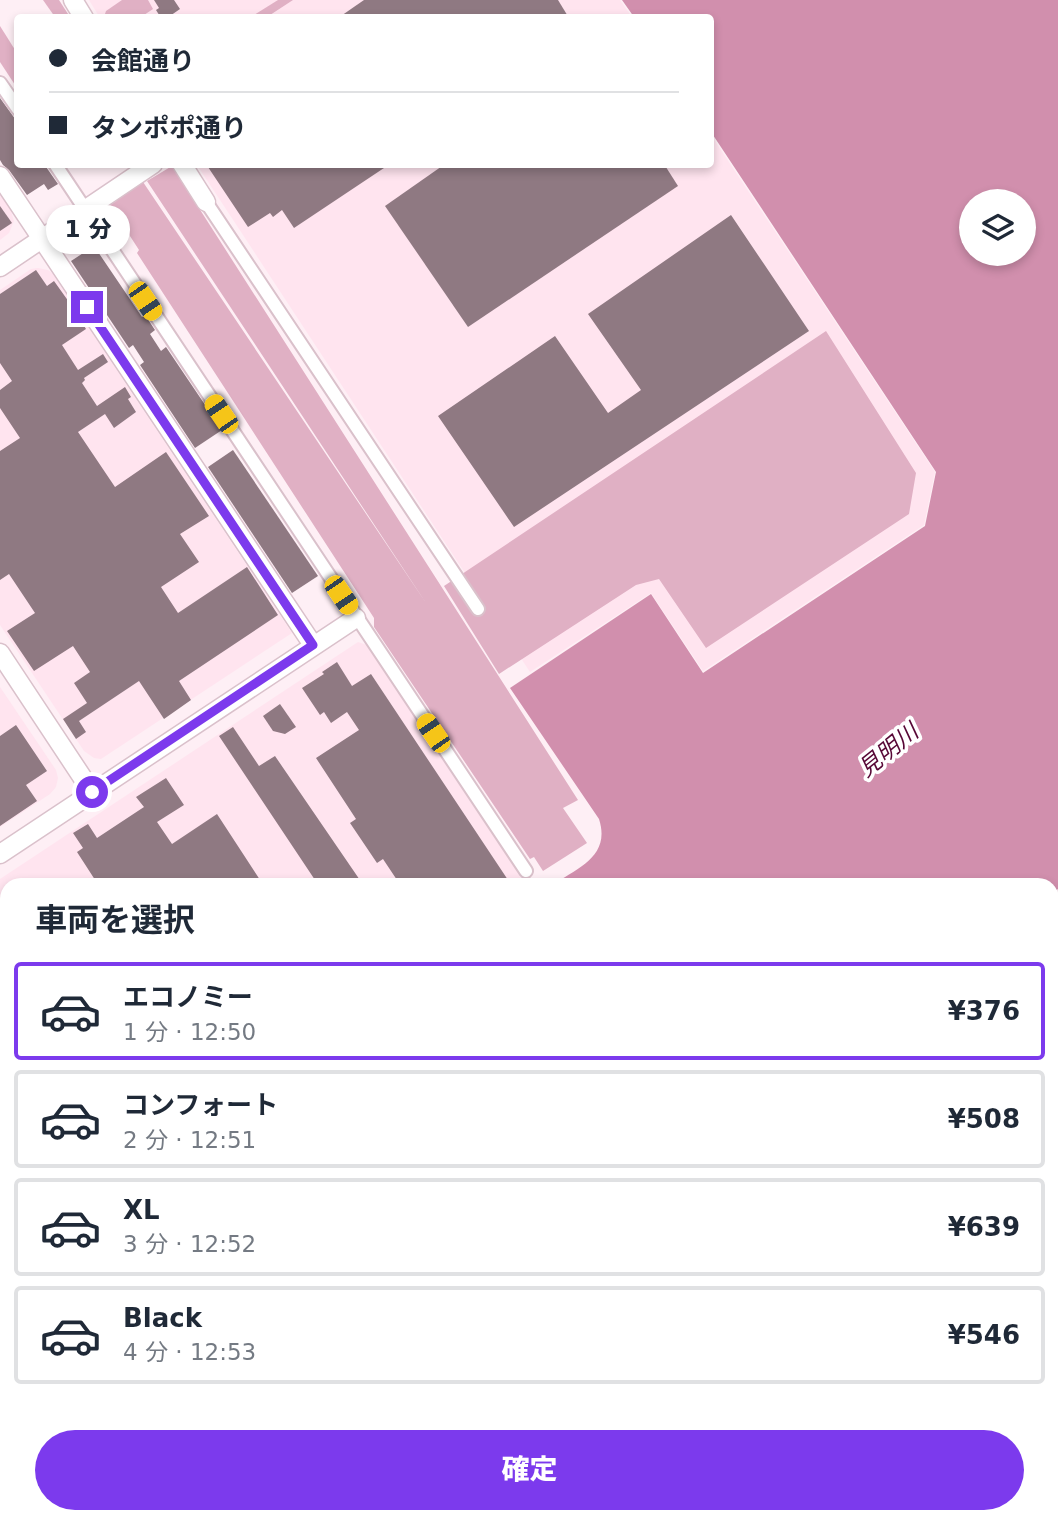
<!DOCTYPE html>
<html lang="ja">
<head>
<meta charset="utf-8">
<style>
	body { margin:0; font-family:"DejaVu Sans","Noto Sans JP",sans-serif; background:#f2f2f3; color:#1f2937; height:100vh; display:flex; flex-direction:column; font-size:26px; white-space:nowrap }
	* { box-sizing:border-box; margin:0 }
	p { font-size:23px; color:#747a83 }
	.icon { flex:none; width:38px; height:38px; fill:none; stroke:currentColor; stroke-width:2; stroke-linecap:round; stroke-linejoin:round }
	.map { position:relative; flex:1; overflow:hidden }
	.drawer { position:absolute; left:0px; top:878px; width:1059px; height:646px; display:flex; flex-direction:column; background:#fff; border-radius:21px 21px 0 0; box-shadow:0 4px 10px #0003 }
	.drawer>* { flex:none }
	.banner { position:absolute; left:14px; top:14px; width:700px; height:154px; border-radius:7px; box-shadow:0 4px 10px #0003; display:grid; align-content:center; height:154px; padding:0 35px; background:#fff }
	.tools { position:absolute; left:959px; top:189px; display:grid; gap:14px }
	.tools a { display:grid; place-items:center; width:77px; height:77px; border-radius:50%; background:#fff; box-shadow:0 4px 10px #0003; font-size:35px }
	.end { position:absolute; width:32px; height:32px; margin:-16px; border:9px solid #7c3aed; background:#fff; box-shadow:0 0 0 4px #fff }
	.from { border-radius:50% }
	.bubble { position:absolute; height:49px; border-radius:24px; background:#fff; box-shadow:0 4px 10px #0003; font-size:23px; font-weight:800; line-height:49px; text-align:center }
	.car { position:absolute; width:21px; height:42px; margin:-21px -10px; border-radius:9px; box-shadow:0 0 5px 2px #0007; background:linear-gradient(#f5c518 24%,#345 0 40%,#f5c518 0 76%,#345 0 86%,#f5c518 0) }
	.banner b { display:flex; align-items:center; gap:24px; height:66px; font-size:26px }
	.banner b+b { border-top:2px solid #e0e1e3 }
	.banner i { width:18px; height:18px; background:#1f2937 }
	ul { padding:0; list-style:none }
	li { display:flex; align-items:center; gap:21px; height:98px; margin:0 14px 10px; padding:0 21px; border:4px solid #e0e1e3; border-radius:7px }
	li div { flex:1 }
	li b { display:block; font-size:26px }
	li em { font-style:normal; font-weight:800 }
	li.on { border-color:#7c3aed }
	li>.icon { width:63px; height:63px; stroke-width:1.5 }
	h2 { padding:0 35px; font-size:32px; line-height:84px }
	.primary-button { display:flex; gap:14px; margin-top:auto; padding:14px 35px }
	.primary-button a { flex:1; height:80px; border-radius:42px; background:#7c3aed; color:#fff; font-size:28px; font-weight:800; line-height:80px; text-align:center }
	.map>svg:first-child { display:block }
	.built { fill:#ffe4ef }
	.green { fill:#e0b0c4 }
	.water { fill:#d18fad; fill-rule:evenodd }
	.building { fill:#8f7982 }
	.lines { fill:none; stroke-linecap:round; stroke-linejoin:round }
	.street-casing { stroke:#dac1cb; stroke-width:16 }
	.secondary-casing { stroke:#dac1cb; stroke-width:21 }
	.path { stroke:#bcafb4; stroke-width:2.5; stroke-dasharray:7 3.5; stroke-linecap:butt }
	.street { stroke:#fff; stroke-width:12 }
	.secondary { stroke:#fff; stroke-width:18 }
	.route { stroke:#7c3aed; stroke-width:9 }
	.labels { text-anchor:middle; stroke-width:7; stroke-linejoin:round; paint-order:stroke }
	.water-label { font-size:23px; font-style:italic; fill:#570736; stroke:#fff }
</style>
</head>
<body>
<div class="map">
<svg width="1058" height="1523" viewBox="0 0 1058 1523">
	<rect width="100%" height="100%" fill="#feeff5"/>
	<g class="built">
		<path d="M89 0H620L632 17 100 18Z"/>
		<path d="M711 135 935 472 924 525 703 671 651 593 530 672 197 165 710 164Z"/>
		<path d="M0 194 11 211 14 221 9 233 0 240Z"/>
		<path d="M38 268 48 270 52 273 292 633 101 759 94 758 84 751 0 625V290L31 269Z"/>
		<path d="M358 642 367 645 526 885 7 886V1247L0 1251V879Z"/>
		<path d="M0 687 56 770 58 778 56 787 50 794 0 827Z"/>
		<path d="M7 1455V1517H473L464 1523H0V1459Z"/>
		<path d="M608 1517H749L752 1523H612Z"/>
	</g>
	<g class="green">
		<path d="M43 0H59L70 17H55Z"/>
		<path d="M122 0H148L153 9 141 17H104L106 11Z"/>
		<path d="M278 0H293L267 17H251Z"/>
		<path d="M0 26 17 53V88L0 62Z"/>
		<path d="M172 166 578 800 563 808 587 843 543 871 534 857 530 859 374 627V618L137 253 139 250 110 205 116 201 115 199 123 195 143 182 426 603 147 181Z"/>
		<path d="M826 331 916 473 909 514 706 648 659 579 636 585 499 674 444 586Z"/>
		<path d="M754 1517H951L954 1523H758Z"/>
		<path d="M969 1517H1034L1038 1523H973Z"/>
	</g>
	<g class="water">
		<path d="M622 0H1058V889L1052 893V886L552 885C578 868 611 856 599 819L510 688 651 594 703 673 925 526 936 472 711 132 710 18 634 17ZM971 201H1024V254H971Z"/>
		<path d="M1052 959 1058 969V1116L1052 1120Z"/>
		<path d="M7 1249V1453L0 1458V1254Z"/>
	</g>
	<g class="building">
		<path d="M154 0H174L180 9 167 18H161L156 10 159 8Z"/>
		<path d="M364 0H558L569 18H338Z"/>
		<path d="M0 98 18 123V164H44L58 184 48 190 44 184 27 195 9 170 3 165 0 160Z"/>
		<path d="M206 164H390L294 228 282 210 273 217 270 213 248 227Z"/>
		<path d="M445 164H664L678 186 468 327 385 206Z"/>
		<path d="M0 206 12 223 0 231Z"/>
		<path d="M731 215 809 331 514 527 438 416 555 336 608 413 641 390 588 314Z"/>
		<path d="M94 246 142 317 145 315 155 330 150 334 161 351 166 347 222 430 195 448 140 365 144 362 133 345 129 348 71 261Z"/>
		<path d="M36 270 47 286 54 281 84 323 83 324 86 329 62 345 78 370 103 354 108 362 84 378 85 380 82 383 97 406 125 387 131 397 128 399 136 412 114 428 105 414 78 432 115 487 166 452 209 516 180 534 199 562 161 587 178 613 247 567 278 615 179 681 191 700 164 719 139 681 79 721 86 732 76 739 63 719 87 703 74 683 90 672 73 646 34 671 7 631 35 613 9 574 0 580V451L20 438 0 408V390L12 381 0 363V294Z"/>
		<path d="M233 450 318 576 292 593 208 467Z"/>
		<path d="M337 662 352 686 371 674 512 886H401L383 859 377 863 350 823 356 819 316 758 359 730 347 712 331 723 324 712 320 715 302 688 324 674 322 672Z"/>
		<path d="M280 704 296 727 285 734 273 731 263 716Z"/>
		<path d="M16 725 47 771 26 785 37 801 0 826V736Z"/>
		<path d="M233 727 259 766 275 756 364 886H319L219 736Z"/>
		<path d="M166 778 184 805 157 822 172 844 217 814 264 886H99L77 852 83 848 73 833 88 824 97 838 144 807 136 797Z"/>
	</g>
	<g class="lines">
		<defs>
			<g id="street">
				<path d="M0 83 18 109"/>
				<path d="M55 164 526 871"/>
				<path d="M206 202 478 609"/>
				<path d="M958 1517 962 1523"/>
			</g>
			<g id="secondary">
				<path d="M73 0 84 18"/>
				<path d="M182 164 206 202"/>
				<path d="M0 176 313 645"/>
				<path d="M0 267 153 164"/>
				<path d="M0 653 92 792"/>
				<path d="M0 854 356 618"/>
				<path d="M589 1517 593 1523"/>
				<path d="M505 1523 513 1517"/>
			</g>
		</defs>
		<use href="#street" class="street-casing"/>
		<use href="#secondary" class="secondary-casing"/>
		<g class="path">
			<path d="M1052 934 1058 944"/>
			<path d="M1052 957 1058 967"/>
			<path d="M1052 1029 1058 1025"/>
			<path d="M1058 1145 1052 1149 1058 1158"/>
			<path d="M1052 1182 1058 1177"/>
			<path d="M1052 1252 1058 1261"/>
			<path d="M1052 1351 1058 1347"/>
			<path d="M1052 1364 1058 1374"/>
		</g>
		<use href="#street" class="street"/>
		<use href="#secondary" class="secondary"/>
	</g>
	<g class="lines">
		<path class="route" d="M87 307 313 645 92 792"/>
	</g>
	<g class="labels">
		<g class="water-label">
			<text transform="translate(888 750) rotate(-39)" y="8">見明川</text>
		</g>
	</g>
</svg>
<div class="tools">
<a><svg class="icon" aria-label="layers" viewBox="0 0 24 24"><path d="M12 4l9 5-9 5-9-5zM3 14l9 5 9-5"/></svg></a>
</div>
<i class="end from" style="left:92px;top:792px"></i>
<i class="end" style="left:87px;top:307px"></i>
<div class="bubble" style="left:46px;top:205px;width:84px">1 分</div>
<i class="car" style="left:145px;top:301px;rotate:146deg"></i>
<i class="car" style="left:221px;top:414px;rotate:326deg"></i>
<i class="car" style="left:341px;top:595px;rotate:146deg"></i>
<i class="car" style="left:433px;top:733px;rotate:326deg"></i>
<div class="banner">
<b><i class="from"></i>会館通り</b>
<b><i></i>タンポポ通り</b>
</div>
<section class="drawer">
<h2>車両を選択</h2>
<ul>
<li class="on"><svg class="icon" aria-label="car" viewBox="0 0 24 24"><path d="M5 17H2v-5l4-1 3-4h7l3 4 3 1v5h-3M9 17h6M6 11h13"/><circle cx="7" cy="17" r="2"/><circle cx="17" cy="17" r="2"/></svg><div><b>エコノミー</b><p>1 分 · 12:50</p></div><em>¥376</em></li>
<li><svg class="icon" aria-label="car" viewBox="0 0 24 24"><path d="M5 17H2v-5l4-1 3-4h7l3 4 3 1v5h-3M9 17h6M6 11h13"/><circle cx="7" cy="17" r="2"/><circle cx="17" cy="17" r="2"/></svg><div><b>コンフォート</b><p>2 分 · 12:51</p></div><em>¥508</em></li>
<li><svg class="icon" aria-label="car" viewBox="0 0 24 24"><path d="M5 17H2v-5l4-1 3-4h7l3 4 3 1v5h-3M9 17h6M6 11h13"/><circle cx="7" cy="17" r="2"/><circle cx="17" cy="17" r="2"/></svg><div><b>XL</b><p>3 分 · 12:52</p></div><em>¥639</em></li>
<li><svg class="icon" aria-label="car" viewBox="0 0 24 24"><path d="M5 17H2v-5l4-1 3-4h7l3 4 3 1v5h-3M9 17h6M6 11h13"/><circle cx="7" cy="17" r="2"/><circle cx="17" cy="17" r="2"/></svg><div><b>Black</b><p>4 分 · 12:53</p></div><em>¥546</em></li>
</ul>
<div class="primary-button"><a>確定</a></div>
</section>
</div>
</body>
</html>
